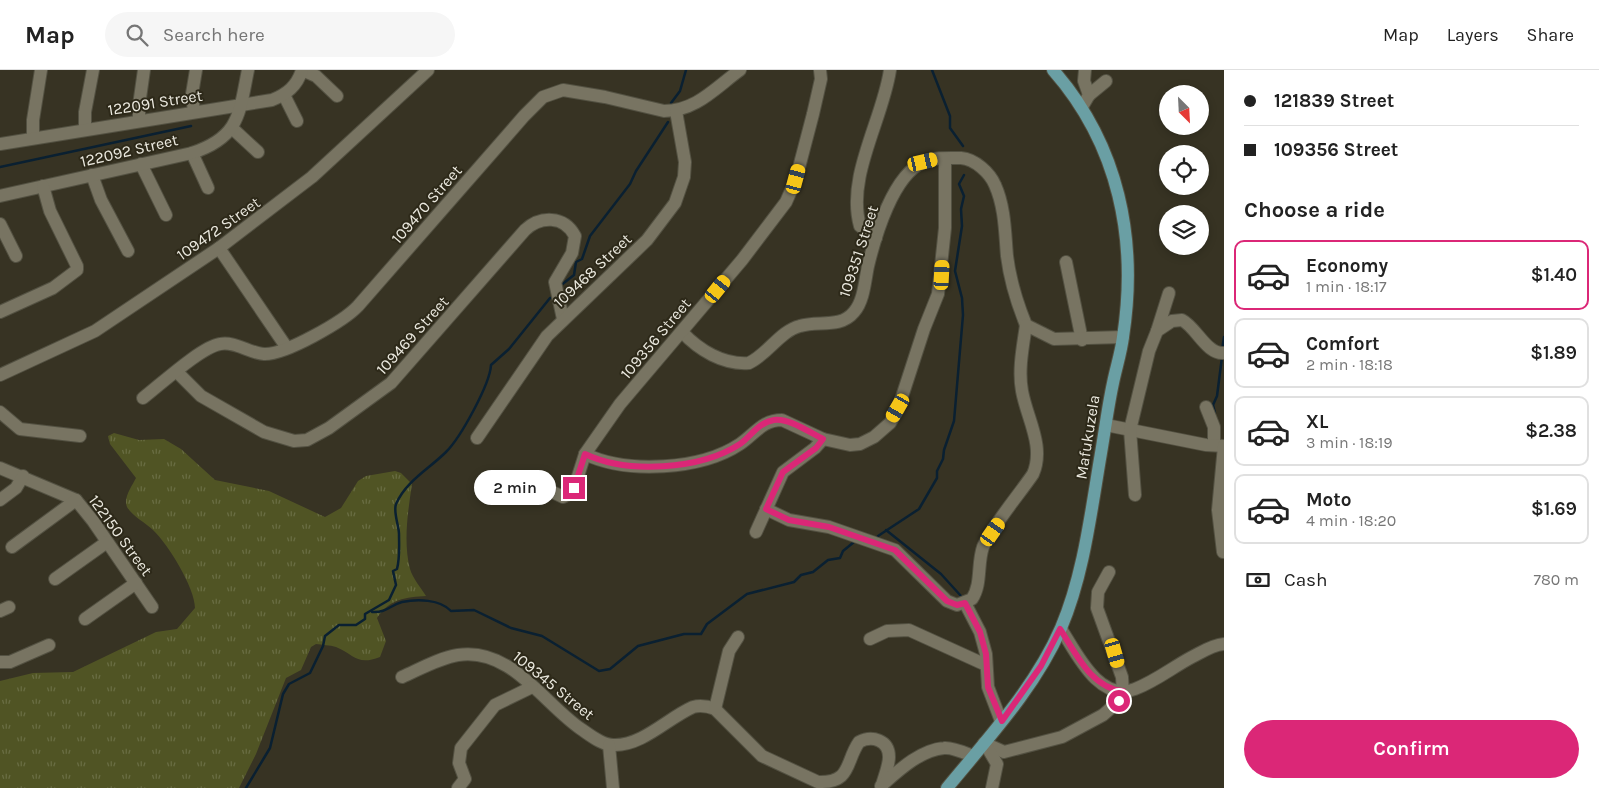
<!DOCTYPE html>
<html lang="en">
<head>
<meta charset="utf-8">
<style>
	body { margin:0; font-family:Karla,sans-serif; background:#f6f6f6; color:#222; height:100vh; display:flex; flex-direction:column; font-size:19px; white-space:nowrap }
	* { box-sizing:border-box; margin:0 }
	p { font-size:16px; color:#767676 }
	.icon { flex:none; width:28px; height:28px; fill:none; stroke:currentColor; stroke-width:2; stroke-linecap:round; stroke-linejoin:round }
	.map { position:relative; flex:1; overflow:hidden }
	.sheet { display:flex; flex-direction:column; background:#fff; width:375px }
	.sheet>* { flex:none }
	.hud { display:grid; align-content:center; height:110px; padding:0 20px; background:#fff }
	.needle { width:32px; rotate:156deg }
	.buttons { position:absolute; left:1159px; top:15px; display:grid; gap:10px }
	.buttons a { display:grid; place-items:center; width:50px; height:50px; border-radius:50%; background:#fff; box-shadow:0 2px 8px #0003; font-size:25px }
	.end { position:absolute; width:22px; height:22px; margin:-11px; border:6px solid #db2777; background:#fff; box-shadow:0 0 0 2px #fff }
	.from { border-radius:50% }
	.bubble { position:absolute; height:35px; border-radius:18px; background:#fff; box-shadow:0 2px 8px #0003; font-size:16px; font-weight:600; line-height:35px; text-align:center }
	.car { position:absolute; width:15px; height:30px; margin:-15px -8px; border-radius:6px; box-shadow:0 0 4px 1px #0007; background:linear-gradient(#f5c518 24%,#345 0 40%,#f5c518 0 76%,#345 0 86%,#f5c518 0) }
	.hud b { display:flex; align-items:center; gap:18px; height:48px; font-size:19px }
	.hud b+b { border-top:1px solid #e0e0e0 }
	.hud i { width:12px; height:12px; background:#222 }
	ul { padding:0; list-style:none }
	li { display:flex; align-items:center; gap:15px; height:70px; margin:0 10px 8px; padding:0 10px; border:2px solid #e0e0e0; border-radius:10px }
	li div { flex:1 }
	li b { display:block; font-size:19px }
	li em { font-style:normal; font-weight:600 }
	li.on { border-color:#db2777 }
	li>.icon { width:45px; height:45px; stroke-width:1.5 }
	h2 { padding:0 20px; font-size:22px; line-height:60px }
	.pay { display:flex; align-items:center; gap:12px; height:55px; padding:0 20px; font-size:19px }
	.pay p { margin-inline-start:auto }
	.cta { display:flex; gap:10px; margin-top:auto; padding:10px 20px }
	.cta a { flex:1; height:58px; border-radius:30px; background:#db2777; color:#fff; font-size:20px; font-weight:600; line-height:58px; text-align:center }
	header { display:flex; align-items:center; gap:30px; box-sizing:border-box; height:70px; padding:0 25px; background:#fff; border-bottom:1px solid #e0e0e0 }
	header strong { font-size:24px }
	nav { display:flex; gap:28px; margin-inline-start:auto; font-size:18px }
	.search { width:350px; height:45px; background:#f6f6f6; display:flex; align-items:center; gap:12px; box-sizing:border-box; padding:0 18px; border-radius:28px; color:#767676; font-size:19px }
	main { display:flex; flex:1; min-height:0 }
	.map>svg:first-child { display:block }
	.grass { fill:url(#grass-tufts) }
	.lines { fill:none; stroke-linecap:round; stroke-linejoin:round }
	.stream { stroke:#0a2031; stroke-width:2.5 }
	.minor-casing { stroke:#535142; stroke-width:14 }
	.major-casing { stroke:#535142; stroke-width:14 }
	.minor { stroke:#787462; stroke-width:12 }
	.major { stroke:#6a9fa4; stroke-width:12 }
	.route { stroke:#db2777; stroke-width:6 }
	.labels { text-anchor:middle; stroke-width:4; stroke-linejoin:round; paint-order:stroke }
	.street-label { font-size:16px; fill:#ebe9df; stroke:#2d2919 }
</style>
</head>
<body>
<header>
<strong>Map</strong>
<div class="search"><svg class="icon" aria-label="search" viewBox="0 0 24 24"><circle cx="10" cy="10" r="6"/><path d="M15 15l6 6"/></svg>Search here</div>
<nav><a>Map</a><a>Layers</a><a>Share</a></nav>
</header>
<main>
<div class="map">
<svg width="1224" height="718" viewBox="0 0 1224 718">
	<defs>
		<pattern id="grass-tufts" width="24" height="20" patternUnits="userSpaceOnUse" patternTransform="scale(1.25)"><rect width="24" height="20" fill="#505424"/><path d="M3 7l-1-3M5 7V3M7 7l1-3M15 17l-1-3M17 17v-4M19 17l1-3" fill="none" stroke="#696d43"/></pattern>
	</defs>
	<rect width="100%" height="100%" fill="#373323"/>
	<path class="grass" d="M114 363 139 370 164 369 181 379 215 410 269 421 325 447 341 438 358 411 366 406 395 401 401 403 412 414C408 441 403 472 410 499 413 509 421 518 426 526 406 527 389 529 377 548L386 571 380 587C357 596 355 585 336 577 330 575 322 575 316 574L311 577 301 600 286 608 256 684 239 718H0V611L33 603 73 602 156 562 177 559 195 538C195 518 168 474 153 460 146 453 132 446 127 437 123 428 132 416 136 408L110 374 108 366Z"/>
	<g class="lines">
		<g class="stream">
			<path d="M932 0 950 46V58L963 76"/>
			<path d="M671 33 680 21 686 0"/>
			<path d="M0 97 191 56"/>
			<path d="M560 216 574 205 576 192 582 189 590 166 630 114 636 101 668 52"/>
			<path d="M1222 280 1224 267"/>
			<path d="M1215 343 1213 335 1217 326 1222 287"/>
			<path d="M886 460 941 504 961 526"/>
			<path d="M878 466 919 439 937 408V401L943 389 944 380 954 351 963 245 962 228 955 201 962 156 961 139 964 126 959 114 964 105"/>
			<path d="M372 542C387 543 390 535 402 532 417 529 440 529 451 541L474 540 511 558 542 566 599 601 610 599 638 576 684 564H701L707 554 747 524 794 512 801 505 813 502 828 490 840 488 843 481 854 472"/>
			<path d="M246 718 270 678 283 624 289 614 310 603 323 576 325 566 339 555H356L365 549V544L389 530 396 515 393 501 397 499C400 488 399 475 399 464 399 456 393 442 396 434 406 411 429 399 446 382 461 367 490 314 491 295L509 279 550 228"/>
		</g>
		<defs>
			<g id="minor">
				<path d="M302 0 316 6 337 26"/>
				<path d="M284 25 297 51"/>
				<path d="M1089 25 1106 11"/>
				<path d="M1082 37 1089 25 1084 11 1085 0"/>
				<path d="M194 42 192 24 196 0"/>
				<path d="M139 51V35L144 0"/>
				<path d="M85 59V42L93 0"/>
				<path d="M233 59 258 82"/>
				<path d="M33 68V50L41 0"/>
				<path d="M0 74 272 30C287 24 297 16 302 0"/>
				<path d="M192 83 208 118"/>
				<path d="M141 94 166 145"/>
				<path d="M92 105 101 130 128 181"/>
				<path d="M0 126 192 83C240 67 239 44 248 0"/>
				<path d="M0 154 16 186"/>
				<path d="M876 168 860 156C846 107 883 49 890 0"/>
				<path d="M219 178 287 278"/>
				<path d="M1066 192 1082 270"/>
				<path d="M0 242 53 218 77 200V196L50 141 43 116"/>
				<path d="M1157 261 1169 223"/>
				<path d="M682 262C699 280 723 295 749 293 768 284 780 261 800 256 818 250 840 259 854 242 864 231 865 210 868 196 875 167 893 104 924 92 934 87 950 88 961 88 975 89 990 103 995 115 1005 137 1005 163 1007 186 1010 210 1017 233 1026 255L1054 269 1123 267"/>
				<path d="M177 302 201 326 264 362 294 371 307 370 329 358 391 313 525 160C540 146 564 145 575 166L572 183 555 212 563 249"/>
				<path d="M0 305 95 261 219 178 312 107 428 0"/>
				<path d="M143 328C160 315 201 277 220 274 235 271 249 283 264 284 285 285 344 251 358 236L524 46 543 27 563 20 605 27 664 41C696 41 715 18 740 0"/>
				<path d="M1206 337 1214 357V375"/>
				<path d="M0 342 20 359 80 366"/>
				<path d="M1106 355 1206 375 1224 376"/>
				<path d="M477 368 547 266 647 170 675 133 684 107 685 92 676 41"/>
				<path d="M585 384C627 404 701 400 740 374 755 364 762 350 782 350L823 369 850 375 860 374 874 367 890 353 898 339 924 259 938 224 945 158V89"/>
				<path d="M0 398 76 430 93 451 152 537"/>
				<path d="M546 419 563 427 573 422 585 384 620 334 742 190 786 132 796 109 813 44 821 9 820 0"/>
				<path d="M1135 425 1130 360 1149 281 1157 261 1172 251 1182 250C1196 257 1207 285 1224 283"/>
				<path d="M0 430 16 418 23 406"/>
				<path d="M766 439 789 450 829 457 895 480 947 531 957 535 972 529C982 514 977 494 983 477 990 459 1021 422 1033 404 1045 376 1027 349 1022 321 1018 300 1023 276 1026 255"/>
				<path d="M756 462 783 402 815 378 823 369"/>
				<path d="M12 477 76 430"/>
				<path d="M1223 482 1218 440 1224 376"/>
				<path d="M55 509 107 472"/>
				<path d="M965 533 980 562 986 584 988 617 1001 651"/>
				<path d="M0 541 9 537"/>
				<path d="M85 549 136 513"/>
				<path d="M1061 559C1076 582 1099 633 1135 619 1156 611 1173 597 1192 587 1202 582 1212 575 1224 574"/>
				<path d="M870 569 887 561 909 560 986 595"/>
				<path d="M0 592H10L49 575"/>
				<path d="M402 607C420 599 439 588 458 585 511 577 543 633 581 659 590 665 603 676 615 675 643 675 668 648 693 637 701 635 707 636 715 639L762 686 818 712C852 713 845 692 859 672 872 665 889 670 889 687 889 696 884 707 882 715"/>
				<path d="M715 639 729 581 738 567"/>
				<path d="M984 673 1004 682 1062 667 1103 645 1119 631 1123 623 1122 607 1097 538 1098 522 1109 502"/>
				<path d="M609 675 613 718"/>
				<path d="M987 677 997 694 992 718"/>
				<path d="M881 716C898 701 920 680 944 678 953 677 965 683 973 686"/>
				<path d="M458 718 465 709 459 693 461 678 495 635 532 617"/>
			</g>
			<path id="major" d="M947 718C988 668 1035 618 1061 558 1084 504 1091 441 1101 383 1105 360 1108 336 1113 313 1116 298 1121 283 1123 267 1138 170 1119 75 1053 0"/>
		</defs>
		<use href="#minor" class="minor-casing"/>
		<use href="#major" class="major-casing"/>
		<use href="#minor" class="minor"/>
		<use href="#major" class="major"/>
	</g>
	<g class="lines">
		<path class="route" d="M574 418 585 384C627 404 700 400 740 374 751 366 759 352 774 350 789 348 809 362 823 369L816 378 783 402 766 439 789 450 829 457 895 480 947 531 957 535 965 533 980 562 986 584 988 617 1002 651 1041 596 1060 559C1076 583 1091 618 1123 621L1119 631"/>
	</g>
	<g class="labels">
		<g class="street-label">
			<text transform="translate(155 32) rotate(-9)" y="6">122091 Street</text>
			<text transform="translate(129 80) rotate(-13)" y="6">122092 Street</text>
			<text transform="translate(426 134) rotate(-49)" y="6">109470 Street</text>
			<text transform="translate(218 158) rotate(-35)" y="6">109472 Street</text>
			<text transform="translate(858 181) rotate(-72)" y="6">109351 Street</text>
			<text transform="translate(592 200) rotate(-43)" y="6">109468 Street</text>
			<text transform="translate(412 265) rotate(-48)" y="6">109469 Street</text>
			<text transform="translate(655 268) rotate(-50)" y="6">109356 Street</text>
			<text transform="translate(1087 367) rotate(-81)" y="6">Mafukuzela</text>
			<text transform="translate(121 465) rotate(54)" y="6">122150 Street</text>
			<text transform="translate(554 615) rotate(39)" y="6">109345 Street</text>
		</g>
	</g>
</svg>
<div class="buttons">
<a><svg class="needle" viewBox="-14 -14 28 28"><path d="M0-13l5 13h-10z" fill="#e53935"/><path d="M0 13l5-13h-10z" fill="#767676"/></svg></a>
<a><svg class="icon" aria-label="locate" viewBox="0 0 24 24"><circle cx="12" cy="12" r="6"/><path d="M12 2v4M12 18v4M2 12h4M18 12h4"/></svg></a>
<a><svg class="icon" aria-label="layers" viewBox="0 0 24 24"><path d="M12 4l9 5-9 5-9-5zM3 14l9 5 9-5"/></svg></a>
</div>
<i class="end from" style="left:1119px;top:631px"></i>
<i class="end" style="left:574px;top:418px"></i>
<div class="bubble" style="left:474px;top:400px;width:82px">2 min</div>
<i class="car" style="left:923px;top:92px;rotate:77deg"></i>
<i class="car" style="left:796px;top:109px;rotate:15deg"></i>
<i class="car" style="left:942px;top:205px;rotate:3deg"></i>
<i class="car" style="left:718px;top:219px;rotate:39deg"></i>
<i class="car" style="left:898px;top:338px;rotate:210deg"></i>
<i class="car" style="left:993px;top:462px;rotate:35deg"></i>
<i class="car" style="left:1115px;top:583px;rotate:164deg"></i>
</div>
<section class="sheet">
<div class="hud">
<b><i class="from"></i>121839 Street</b>
<b><i></i>109356 Street</b>
</div>
<h2>Choose a ride</h2>
<ul>
<li class="on"><svg class="icon" aria-label="car" viewBox="0 0 24 24"><path d="M5 17H2v-5l4-1 3-4h7l3 4 3 1v5h-3M9 17h6M6 11h13"/><circle cx="7" cy="17" r="2"/><circle cx="17" cy="17" r="2"/></svg><div><b>Economy</b><p>1 min · 18:17</p></div><em>$1.40</em></li>
<li><svg class="icon" aria-label="car" viewBox="0 0 24 24"><path d="M5 17H2v-5l4-1 3-4h7l3 4 3 1v5h-3M9 17h6M6 11h13"/><circle cx="7" cy="17" r="2"/><circle cx="17" cy="17" r="2"/></svg><div><b>Comfort</b><p>2 min · 18:18</p></div><em>$1.89</em></li>
<li><svg class="icon" aria-label="car" viewBox="0 0 24 24"><path d="M5 17H2v-5l4-1 3-4h7l3 4 3 1v5h-3M9 17h6M6 11h13"/><circle cx="7" cy="17" r="2"/><circle cx="17" cy="17" r="2"/></svg><div><b>XL</b><p>3 min · 18:19</p></div><em>$2.38</em></li>
<li><svg class="icon" aria-label="car" viewBox="0 0 24 24"><path d="M5 17H2v-5l4-1 3-4h7l3 4 3 1v5h-3M9 17h6M6 11h13"/><circle cx="7" cy="17" r="2"/><circle cx="17" cy="17" r="2"/></svg><div><b>Moto</b><p>4 min · 18:20</p></div><em>$1.69</em></li>
</ul>
<div class="pay"><svg class="icon" aria-label="cash" viewBox="0 0 24 24"><path d="M3 7h18v10H3z"/><circle cx="12" cy="12" r="2"/></svg>Cash<p>780 m</p></div>
<div class="cta"><a>Confirm</a></div>
</section>
</main>
</body>
</html>
